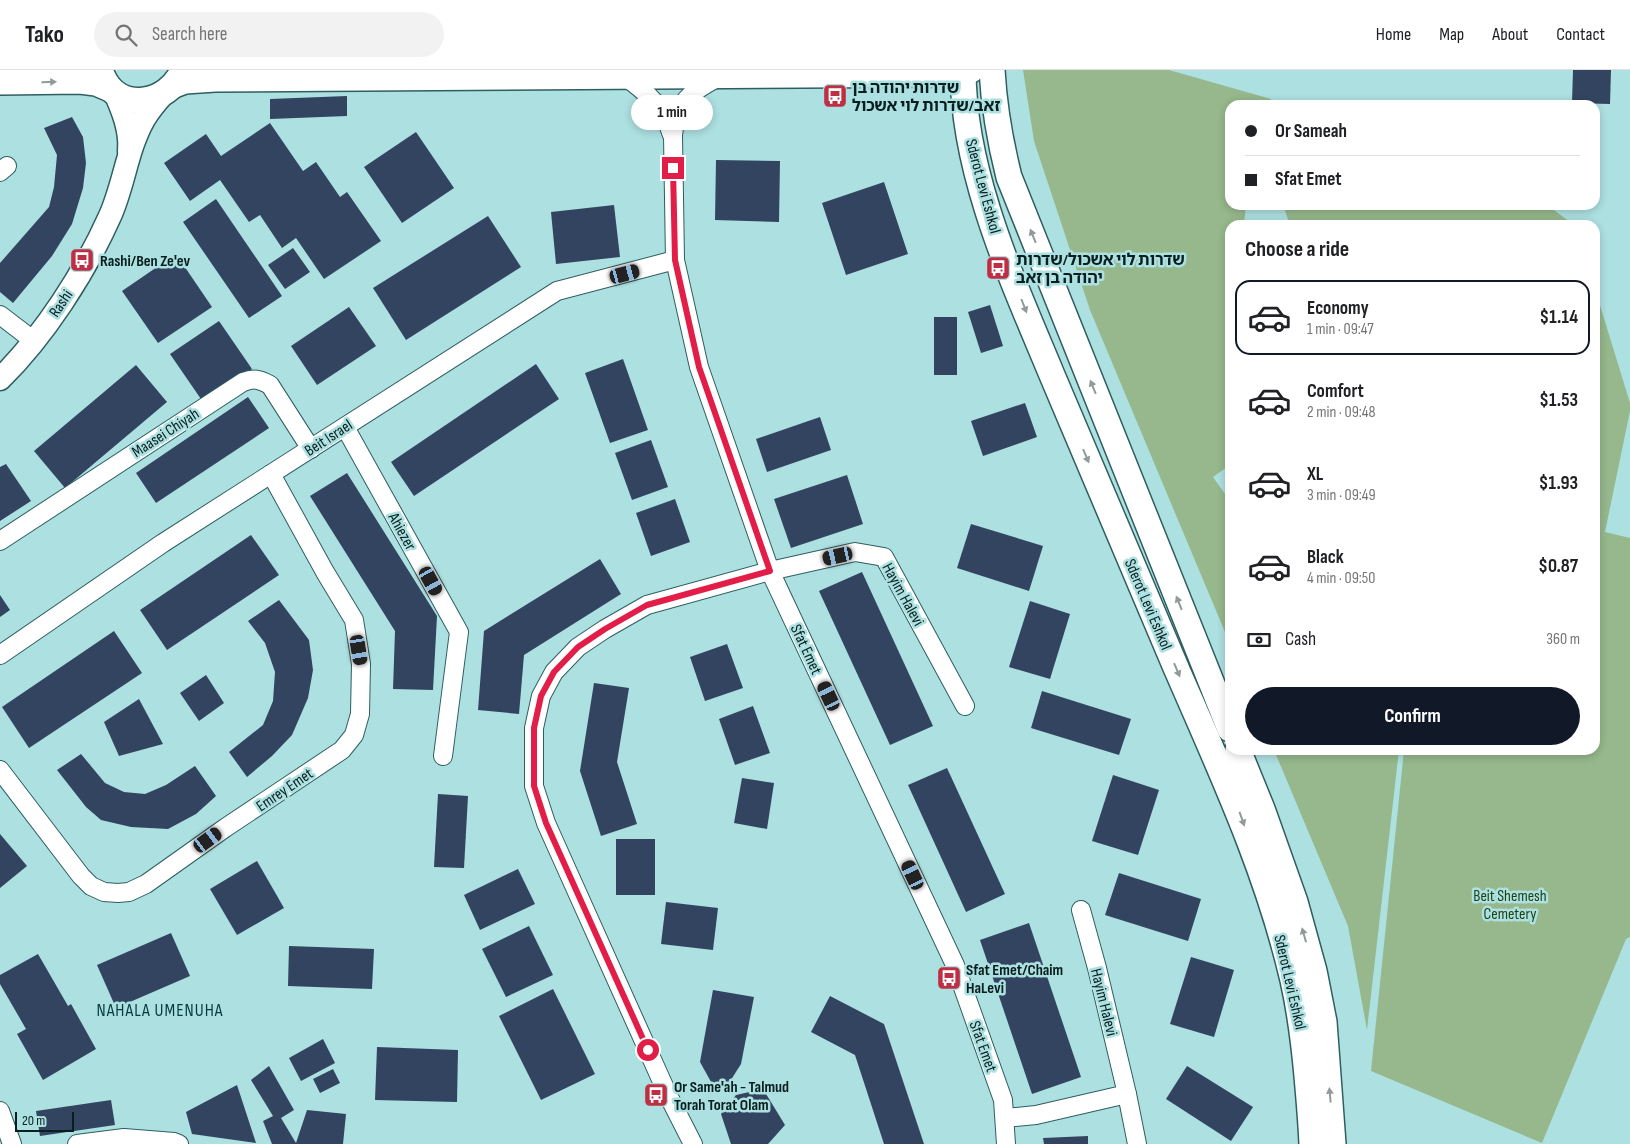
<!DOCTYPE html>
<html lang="en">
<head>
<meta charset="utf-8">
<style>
	body { margin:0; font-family:"Sofia Sans Condensed","Noto Sans Hebrew",sans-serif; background:#f2f2f2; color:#202124; height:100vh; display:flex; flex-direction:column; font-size:19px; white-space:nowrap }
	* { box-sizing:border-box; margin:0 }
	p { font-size:16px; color:#757577 }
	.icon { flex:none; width:28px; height:28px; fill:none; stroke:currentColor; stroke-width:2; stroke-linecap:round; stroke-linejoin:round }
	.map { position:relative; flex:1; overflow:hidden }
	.side { position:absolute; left:1225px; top:150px; width:375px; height:535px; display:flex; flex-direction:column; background:#fff; border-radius:15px; box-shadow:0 2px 8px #0003 }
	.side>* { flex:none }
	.top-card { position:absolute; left:1225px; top:30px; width:375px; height:110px; border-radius:15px; box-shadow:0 2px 8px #0003; display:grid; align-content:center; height:110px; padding:0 20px; background:#fff }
	.scale { position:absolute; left:15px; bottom:12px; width:59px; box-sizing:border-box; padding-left:5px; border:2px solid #091e1e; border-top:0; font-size:14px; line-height:18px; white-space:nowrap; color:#091e1e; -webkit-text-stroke:4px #ade0e1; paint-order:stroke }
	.end { position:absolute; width:22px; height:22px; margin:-11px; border:6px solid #e11d48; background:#fff; box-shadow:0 0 0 2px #fff }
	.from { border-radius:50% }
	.bubble { position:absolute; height:35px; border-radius:18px; background:#fff; box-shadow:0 2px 8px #0003; font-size:16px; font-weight:700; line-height:35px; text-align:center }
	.car { position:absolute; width:15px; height:30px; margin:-15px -8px; border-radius:6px; box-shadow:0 0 4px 1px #0007; background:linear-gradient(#222 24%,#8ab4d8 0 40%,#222 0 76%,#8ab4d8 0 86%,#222 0) }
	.top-card b { display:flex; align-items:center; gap:18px; height:48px; font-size:19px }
	.top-card b+b { border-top:1px solid #e0e0e0 }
	.top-card i { width:12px; height:12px; background:#202124 }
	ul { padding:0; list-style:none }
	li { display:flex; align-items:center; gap:15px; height:75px; margin:0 10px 8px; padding:0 10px; border:2px solid transparent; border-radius:15px }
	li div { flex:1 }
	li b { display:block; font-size:19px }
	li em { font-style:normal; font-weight:700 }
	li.on { border-color:#111827 }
	li>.icon { width:45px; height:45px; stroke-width:1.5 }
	h2 { padding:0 20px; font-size:22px; line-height:60px }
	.pay { display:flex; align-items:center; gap:12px; height:55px; padding:0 20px; font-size:19px }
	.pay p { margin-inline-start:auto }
	.cta { display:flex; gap:10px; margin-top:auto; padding:10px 20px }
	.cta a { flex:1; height:58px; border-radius:30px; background:#111827; color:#fff; font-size:20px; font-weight:700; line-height:58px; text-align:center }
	header { display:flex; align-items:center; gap:30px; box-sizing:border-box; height:70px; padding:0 25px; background:#fff; border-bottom:1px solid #e0e0e0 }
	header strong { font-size:24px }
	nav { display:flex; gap:28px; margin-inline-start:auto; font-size:18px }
	.search { width:350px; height:45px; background:#f2f2f2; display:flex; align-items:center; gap:12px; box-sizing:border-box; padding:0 18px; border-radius:28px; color:#757577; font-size:19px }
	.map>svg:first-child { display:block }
	.green { fill:#96b88c }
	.building { fill:#32445f }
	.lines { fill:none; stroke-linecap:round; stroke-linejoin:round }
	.minor-casing { stroke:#2e5e60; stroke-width:20 }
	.tertiary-casing { stroke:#2e5e60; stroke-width:25 }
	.secondary-casing { stroke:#2e5e60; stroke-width:28 }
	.minor { stroke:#fff; stroke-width:18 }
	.tertiary { stroke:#fff; stroke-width:22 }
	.secondary { stroke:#fff; stroke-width:25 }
	.oneway { fill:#909a9a }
	.route { stroke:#e11d48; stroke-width:6 }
	.labels { text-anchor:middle; stroke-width:5; stroke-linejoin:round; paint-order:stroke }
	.poi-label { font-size:16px; font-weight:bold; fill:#091e1e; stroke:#ade0e1; text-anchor:start }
	.street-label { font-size:16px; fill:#091e1e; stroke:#ade0e1 }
	.park-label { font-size:16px; fill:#1e4112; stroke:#ade0e1 }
	.neighbourhood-label { font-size:18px; letter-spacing:1px; fill:#053c3d; stroke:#ade0e1 }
</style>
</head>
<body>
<header>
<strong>Tako</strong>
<div class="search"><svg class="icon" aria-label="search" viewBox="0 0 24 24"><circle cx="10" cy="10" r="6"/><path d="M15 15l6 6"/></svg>Search here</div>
<nav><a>Home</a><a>Map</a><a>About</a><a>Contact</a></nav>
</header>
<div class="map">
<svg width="1630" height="1074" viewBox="0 0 1630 1074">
	<rect width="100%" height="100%" fill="#ade0e1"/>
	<g class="green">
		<path d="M1023 0H1169L1271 29 1269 35H1230V135H1246L1244 155H1230V395L1213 407 1230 431V574L1090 240 1034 71Z"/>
		<path d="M1283 135H1547L1574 155H1290Z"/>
		<path d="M1595 219 1630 333V341L1605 462 1630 468V867L1626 869 1542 1073 1371 1001 1404 680H1595Z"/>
		<path d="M1274 680H1399L1367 960 1348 856Z"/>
	</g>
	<g class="building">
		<path d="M1573 0H1611L1610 34 1572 33Z"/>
		<path d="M347 26V46L270 49V29Z"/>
		<path d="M72 47 83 67 86 93 83 118 72 154 52 186 13 233 0 222V193L49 137 54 117 57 85 44 58Z"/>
		<path d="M270 53 303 101 316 92 340 127 347 122 381 171 324 209 296 168 282 178 260 145 249 152 220 110 190 131 164 93 206 64 221 86Z"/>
		<path d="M416 62 454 118 402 153 364 97Z"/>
		<path d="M716 90 780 91 779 152 715 150Z"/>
		<path d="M884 112 908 184 846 205 822 133Z"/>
		<path d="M216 129 282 226 249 248 183 152Z"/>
		<path d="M614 135 620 187 556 194 551 142Z"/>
		<path d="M488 146 521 197 406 270 373 218Z"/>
		<path d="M293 178 310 202 285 219 268 195Z"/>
		<path d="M176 184 212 237 158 273 122 221Z"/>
		<path d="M990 235 1003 276 981 283 968 242Z"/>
		<path d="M349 237 376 276 317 315 291 276Z"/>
		<rect x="934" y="247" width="23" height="58"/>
		<path d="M219 251 252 299 203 332 170 284Z"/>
		<path d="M623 289 648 360 610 373 585 303Z"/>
		<path d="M536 294 559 329 414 426 391 392Z"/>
		<path d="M136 295 167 332 65 418 34 381Z"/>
		<path d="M248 327 269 358 156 433 136 403Z"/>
		<path d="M1025 333 1037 367 983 386 971 351Z"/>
		<path d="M820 347 831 380 767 402 756 369Z"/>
		<path d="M651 370 668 417 632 430 615 383Z"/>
		<path d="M6 394 31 431 0 451V397Z"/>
		<path d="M347 403 437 546 433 620 393 619 395 561 310 426Z"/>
		<path d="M847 405 863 454 791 478 774 429Z"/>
		<path d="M675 429 690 472 651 486 636 443Z"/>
		<path d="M971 454 1043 476 1029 521 957 498Z"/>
		<path d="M251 465 279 505 167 580 140 540Z"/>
		<path d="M600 489 621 524 524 585 519 644 478 640 484 561Z"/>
		<path d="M862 502 933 656 890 675 819 521Z"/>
		<path d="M0 525 10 540 0 547Z"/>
		<path d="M279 530 309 570 313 600 308 628 292 665 272 686 247 707 229 682 263 655 273 631 275 602 265 573 248 551Z"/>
		<path d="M1030 531 1070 544 1050 609 1009 597Z"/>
		<path d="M114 561 142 603 29 678 2 637Z"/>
		<path d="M727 574 743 618 705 631 690 587Z"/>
		<path d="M206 605 224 633 199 651 180 623Z"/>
		<path d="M594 613 629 618 617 692 637 754 601 766 580 701Z"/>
		<path d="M1042 621 1131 649 1119 685 1031 658Z"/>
		<path d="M139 629 163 674 119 686 104 652Z"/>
		<path d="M753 636 770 683 735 695 719 649Z"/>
		<path d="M81 684 105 713 124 722 145 724 166 715 195 696 216 726 196 744 168 759 131 757 101 750 86 737 57 700Z"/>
		<path d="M947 698 1005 824 966 842 908 715Z"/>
		<path d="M1113 705 1159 720 1138 785 1092 771Z"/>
		<path d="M742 708 774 713 767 759 734 753Z"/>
		<path d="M438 724 468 726 464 798 434 797Z"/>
		<path d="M0 764 27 796 0 818Z"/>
		<rect x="616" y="769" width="39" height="56"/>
		<path d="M257 791 284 838 237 865 210 819Z"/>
		<path d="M518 799 535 834 480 860 464 825Z"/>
		<path d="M1119 803 1201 829 1188 871 1105 845Z"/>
		<path d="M666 832 718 838 713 880 661 874Z"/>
		<path d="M1029 853 1081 1007 1032 1024 980 870Z"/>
		<path d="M529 856 553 905 506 927 482 879Z"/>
		<path d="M171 863 190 906 116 938 97 895Z"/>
		<path d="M289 876 374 879 372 919 288 916Z"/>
		<path d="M38 884 68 936 71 934 96 979 43 1010 17 964 26 959 0 914V905Z"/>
		<path d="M1191 887 1234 900 1214 967 1170 954Z"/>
		<path d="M553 919 595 1004 541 1030 499 946Z"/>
		<path d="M713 920 754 927 741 994 729 1013 715 1019 700 992Z"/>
		<path d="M830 926 884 954 924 1074H884L855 985 811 962Z"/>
		<path d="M323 969 335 993 301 1011 289 988Z"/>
		<path d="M377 977 458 980 457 1032 375 1030Z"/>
		<path d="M269 996 294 1040 281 1048 296 1073 307 1040 346 1044 343 1074H272L263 1051 273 1046 251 1010Z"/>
		<path d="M1187 996 1253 1037 1231 1071 1166 1029Z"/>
		<path d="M333 999 340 1013 320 1023 313 1009Z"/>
		<path d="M237 1015 256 1073 192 1064 186 1042Z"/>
		<path d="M763 1019 785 1055 768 1074H731L721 1044 736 1025Z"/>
		<path d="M111 1030 115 1055 40 1066 36 1041Z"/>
		<path d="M1088 1066V1074H1044L1043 1068Z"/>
	</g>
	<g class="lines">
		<defs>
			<g id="minor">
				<path d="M624 6C648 23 663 37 672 65"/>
				<path d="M719 7C691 21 676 33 673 65L675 190 699 297 770 501 955 895 1003 1030 1006 1074"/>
				<path d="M0 102 7 96"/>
				<path d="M0 245 34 271"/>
				<path d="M345 357 459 562 443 686"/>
				<path d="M0 471 243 312C254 308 259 309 270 315L311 379"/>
				<path d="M0 585 163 473 557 221 675 190"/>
				<path d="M0 700 81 806 91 816 104 822 118 823 129 822 146 814 225 758 342 680 354 665 360 644 361 594 354 550 325 502 271 404"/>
				<path d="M1127 1024 1137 1074"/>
				<path d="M0 1041 12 1074"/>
				<path d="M1005 1048 1036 1045 1127 1024 1097 898 1081 840"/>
				<path d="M77 1074 124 1068 174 1072 179 1074"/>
				<path d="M693 1074 668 1025 546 753 534 716V658L541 626 554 602 578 577 605 559 647 535 770 501 855 482 884 487 965 636"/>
			</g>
			<g id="tertiary">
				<path d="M115 23C123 41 131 61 129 81"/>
				<path d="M0 309C44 266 85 202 110 146 124 115 127 79 144 49 150 39 157 31 165 22"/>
			</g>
			<g id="secondary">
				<path d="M963 0C963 104 1013 211 1052 305 1093 404 1135 502 1177 600 1221 701 1268 802 1293 910 1300 941 1304 973 1307 1006 1309 1028 1311 1051 1312 1074"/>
				<path d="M992 0C994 37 1000 71 1009 107L1230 659"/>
				<path d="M102 5C118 44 168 35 183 0"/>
				<path d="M0 12 80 11 96 13 110 19"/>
				<path d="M174 15 185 11 215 9 963 4 971 0"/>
				<path d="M1238 680 1262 739 1295 832 1314 901 1324 952 1333 1074"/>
			</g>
		</defs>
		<use href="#minor" class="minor-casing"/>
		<use href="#tertiary" class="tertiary-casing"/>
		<use href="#secondary" class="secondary-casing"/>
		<use href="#minor" class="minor"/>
		<use href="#tertiary" class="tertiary"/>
		<use href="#secondary" class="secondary"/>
	</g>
	<defs><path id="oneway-solid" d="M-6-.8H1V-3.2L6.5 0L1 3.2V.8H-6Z" transform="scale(1.25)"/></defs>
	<g class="oneway">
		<use href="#oneway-solid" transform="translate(49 12) rotate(-1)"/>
		<use href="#oneway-solid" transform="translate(1033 166) rotate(-112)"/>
		<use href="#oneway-solid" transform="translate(1024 236) rotate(69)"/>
		<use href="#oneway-solid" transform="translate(1093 317) rotate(-112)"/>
		<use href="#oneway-solid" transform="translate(1086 386) rotate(67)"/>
		<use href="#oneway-solid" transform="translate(1179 533) rotate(-112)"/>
		<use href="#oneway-solid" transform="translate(1177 600) rotate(67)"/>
		<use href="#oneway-solid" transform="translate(1242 749) rotate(70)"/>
		<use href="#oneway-solid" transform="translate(1304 865) rotate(-106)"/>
		<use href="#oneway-solid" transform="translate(1330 1025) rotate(-95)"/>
	</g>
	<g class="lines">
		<path class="route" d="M648 980 546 753 534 716V658L541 626 554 602 578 577 605 559 647 535 770 501 699 297 675 190 673 98"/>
	</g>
	<defs>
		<symbol id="bus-square" viewBox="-11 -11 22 22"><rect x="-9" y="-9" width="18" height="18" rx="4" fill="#bf2f43" stroke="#ade0e1"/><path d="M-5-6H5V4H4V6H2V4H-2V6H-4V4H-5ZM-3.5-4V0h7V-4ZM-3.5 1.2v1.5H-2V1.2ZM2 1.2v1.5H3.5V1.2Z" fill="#fff"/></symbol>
	</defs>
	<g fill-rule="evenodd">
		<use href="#bus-square" x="821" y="12" width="28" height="28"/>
		<use href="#bus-square" x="68" y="176" width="28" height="28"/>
		<use href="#bus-square" x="984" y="184" width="28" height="28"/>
		<use href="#bus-square" x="935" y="894" width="28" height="28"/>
		<use href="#bus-square" x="642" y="1011" width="28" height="28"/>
	</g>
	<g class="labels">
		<g class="poi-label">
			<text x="852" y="23">שדרות יהודה בן<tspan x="852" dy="18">זאב/שדרות לוי אשכול</tspan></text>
			<text x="1016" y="195">שדרות לוי אשכול/שדרות<tspan x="1016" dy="18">יהודה בן זאב</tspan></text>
			<text x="100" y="196">Rashi/Ben Ze'ev</text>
			<text x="966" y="905">Sfat Emet/Chaim<tspan x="966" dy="18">HaLevi</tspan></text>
			<text x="674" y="1022">Or Same'ah - Talmud<tspan x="674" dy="18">Torah Torat Olam</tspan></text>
		</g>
		<g class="street-label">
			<text transform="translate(984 116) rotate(75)" y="6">Sderot Levi Eshkol</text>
			<text transform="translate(60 233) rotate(-56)" y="6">Rashi</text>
			<text transform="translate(165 362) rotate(-33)" y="6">Maasei Chiyah</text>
			<text transform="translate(328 367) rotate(-33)" y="6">Beit Israel</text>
			<text transform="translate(403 461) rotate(61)" y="6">Ahiezer</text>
			<text transform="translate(904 524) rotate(61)" y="6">Hayim Halevi</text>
			<text transform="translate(1149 534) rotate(67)" y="6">Sderot Levi Eshkol</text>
			<text transform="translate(807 579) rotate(65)" y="6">Sfat Emet</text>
			<text transform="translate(284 719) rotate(-34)" y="6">Emrey Emet</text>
			<text transform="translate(1291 912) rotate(77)" y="6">Sderot Levi Eshkol</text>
			<text transform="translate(1105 932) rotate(76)" y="6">Hayim Halevi</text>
			<text transform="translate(984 976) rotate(70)" y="6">Sfat Emet</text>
		</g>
		<g class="park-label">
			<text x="1510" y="831">Beit Shemesh<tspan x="1510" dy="18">Cemetery</tspan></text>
		</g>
		<g class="neighbourhood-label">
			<text x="160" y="946">NAHALA UMENUHA</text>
		</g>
	</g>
</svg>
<div class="scale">20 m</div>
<i class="end from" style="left:648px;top:980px"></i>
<i class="end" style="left:673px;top:98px"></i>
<div class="bubble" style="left:631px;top:25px;width:82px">1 min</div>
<i class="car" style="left:625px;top:204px;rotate:75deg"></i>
<i class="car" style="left:838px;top:486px;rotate:257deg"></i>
<i class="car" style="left:431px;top:511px;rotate:151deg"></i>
<i class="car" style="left:359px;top:580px;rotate:171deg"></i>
<i class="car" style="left:829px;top:626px;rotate:335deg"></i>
<i class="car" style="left:208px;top:770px;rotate:54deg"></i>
<i class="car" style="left:913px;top:805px;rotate:335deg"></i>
<div class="top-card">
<b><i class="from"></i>Or Sameah</b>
<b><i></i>Sfat Emet</b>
</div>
<section class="side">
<h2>Choose a ride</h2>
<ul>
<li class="on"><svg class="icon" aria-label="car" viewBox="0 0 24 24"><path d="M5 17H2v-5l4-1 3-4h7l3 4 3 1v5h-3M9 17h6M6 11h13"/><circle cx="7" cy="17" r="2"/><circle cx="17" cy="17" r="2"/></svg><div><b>Economy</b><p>1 min · 09:47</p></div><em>$1.14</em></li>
<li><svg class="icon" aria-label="car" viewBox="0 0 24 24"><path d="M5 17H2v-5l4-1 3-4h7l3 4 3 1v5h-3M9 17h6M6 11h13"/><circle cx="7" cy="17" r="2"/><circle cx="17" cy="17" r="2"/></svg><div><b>Comfort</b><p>2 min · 09:48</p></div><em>$1.53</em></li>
<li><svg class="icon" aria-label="car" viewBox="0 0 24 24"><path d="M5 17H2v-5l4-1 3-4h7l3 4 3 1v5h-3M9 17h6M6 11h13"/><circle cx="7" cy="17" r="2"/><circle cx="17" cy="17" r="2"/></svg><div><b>XL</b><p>3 min · 09:49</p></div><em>$1.93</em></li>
<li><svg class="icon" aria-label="car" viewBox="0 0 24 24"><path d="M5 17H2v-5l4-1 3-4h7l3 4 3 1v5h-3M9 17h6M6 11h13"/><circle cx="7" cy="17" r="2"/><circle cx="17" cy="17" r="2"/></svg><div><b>Black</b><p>4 min · 09:50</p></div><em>$0.87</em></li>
</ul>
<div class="pay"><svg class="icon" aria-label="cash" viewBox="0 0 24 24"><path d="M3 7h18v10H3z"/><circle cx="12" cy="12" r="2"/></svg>Cash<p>360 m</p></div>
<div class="cta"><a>Confirm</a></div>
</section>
</div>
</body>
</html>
